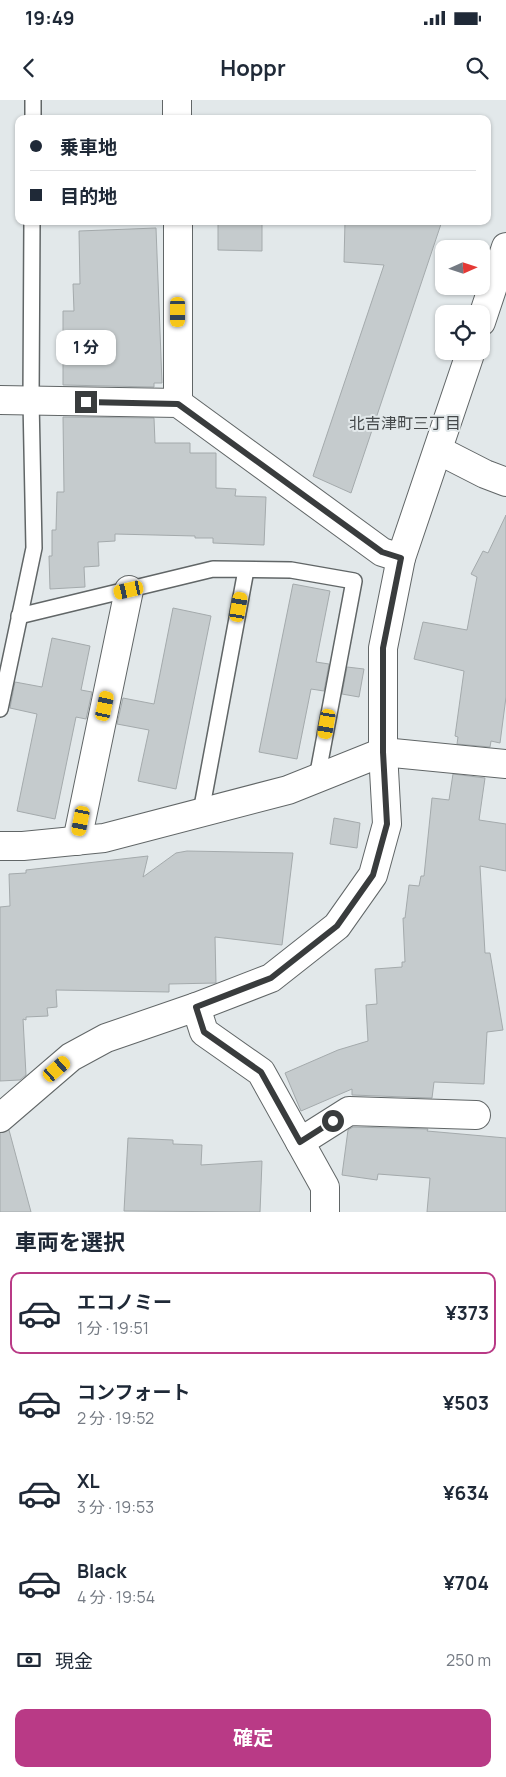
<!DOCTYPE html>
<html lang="ja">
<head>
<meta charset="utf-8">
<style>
	body { margin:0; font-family:Manrope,"Noto Sans JP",sans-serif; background:#f2f2f3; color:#1f2937; height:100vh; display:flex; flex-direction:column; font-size:19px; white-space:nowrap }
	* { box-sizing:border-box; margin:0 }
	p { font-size:16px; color:#747a83 }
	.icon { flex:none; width:28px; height:28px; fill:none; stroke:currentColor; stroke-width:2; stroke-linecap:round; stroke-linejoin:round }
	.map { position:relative; height:1112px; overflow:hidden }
	.sheet { display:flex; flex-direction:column; background:#fff; flex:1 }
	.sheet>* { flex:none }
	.banner { position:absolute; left:15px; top:15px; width:476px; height:110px; border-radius:10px; box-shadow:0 1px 4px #0004; display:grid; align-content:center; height:110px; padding:0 15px; background:#fff }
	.needle { width:32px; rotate:87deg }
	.buttons { position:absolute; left:435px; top:140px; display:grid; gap:10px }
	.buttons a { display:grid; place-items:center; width:55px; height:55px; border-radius:10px; background:#fff; box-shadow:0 1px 4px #0004; font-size:25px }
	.end { position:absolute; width:22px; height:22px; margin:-11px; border:6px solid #393c3d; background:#fff; box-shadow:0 0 0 2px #fff }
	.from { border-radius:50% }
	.bubble { position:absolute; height:35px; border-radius:10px; background:#fff; box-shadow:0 1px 4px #0004; font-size:16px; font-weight:700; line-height:35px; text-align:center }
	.car { position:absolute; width:15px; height:30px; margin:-15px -8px; border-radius:6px; box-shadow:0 0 4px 1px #0007; background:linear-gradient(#f5c518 24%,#345 0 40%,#f5c518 0 76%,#345 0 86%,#f5c518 0) }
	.banner b { display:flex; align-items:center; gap:18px; height:48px; font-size:19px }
	.banner b+b { border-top:1px solid #e0e1e3 }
	.banner i { width:12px; height:12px; background:#1f2937 }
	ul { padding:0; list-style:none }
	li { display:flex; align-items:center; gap:15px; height:82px; margin:0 10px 8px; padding:0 5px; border:2px solid transparent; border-radius:10px }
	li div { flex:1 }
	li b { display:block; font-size:19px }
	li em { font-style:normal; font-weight:700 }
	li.active { border-color:#b93a86 }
	li>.icon { width:45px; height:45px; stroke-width:1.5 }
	h2 { padding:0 15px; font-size:22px; line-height:60px }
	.pay { display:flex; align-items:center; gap:12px; height:55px; padding:0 15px; font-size:19px }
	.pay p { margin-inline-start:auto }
	.cta { display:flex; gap:10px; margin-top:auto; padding:10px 15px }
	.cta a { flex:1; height:58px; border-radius:10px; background:#b93a86; color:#fff; font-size:20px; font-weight:700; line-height:58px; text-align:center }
	.status { display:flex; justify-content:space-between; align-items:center; height:35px; padding:0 25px; background:#fff; direction:ltr }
	.status svg { height:14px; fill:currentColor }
	header { display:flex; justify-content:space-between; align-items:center; height:65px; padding:0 15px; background:#fff; font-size:22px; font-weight:700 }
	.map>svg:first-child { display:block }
	.building { fill:#c5cbcd; stroke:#a4aaac }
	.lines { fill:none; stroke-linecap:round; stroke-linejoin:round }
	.service-casing { stroke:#616667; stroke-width:18 }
	.minor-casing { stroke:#616667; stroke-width:30 }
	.service { stroke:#fff; stroke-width:15 }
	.minor { stroke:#fff; stroke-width:28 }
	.route { stroke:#393c3d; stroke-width:6 }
	.labels { text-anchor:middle; stroke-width:4; stroke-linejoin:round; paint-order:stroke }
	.neighbourhood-label { font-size:16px; fill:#45494b; stroke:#e2e8ea }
</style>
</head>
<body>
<div class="status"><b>19:49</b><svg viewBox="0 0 49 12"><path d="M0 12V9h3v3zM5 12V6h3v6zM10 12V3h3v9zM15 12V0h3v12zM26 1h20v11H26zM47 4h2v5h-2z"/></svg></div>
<header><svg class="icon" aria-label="back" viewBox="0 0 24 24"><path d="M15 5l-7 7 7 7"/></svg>Hoppr<svg class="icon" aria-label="search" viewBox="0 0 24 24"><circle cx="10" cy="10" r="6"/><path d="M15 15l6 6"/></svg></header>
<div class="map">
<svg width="506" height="1112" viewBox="0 0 506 1112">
	<rect width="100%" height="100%" fill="#e2e8ea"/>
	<g class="building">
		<path d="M218 121H262V151L218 150Z"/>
		<path d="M345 121H442L351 393 313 376 384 165 344 162Z"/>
		<path d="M156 128 162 283H154V287L63 285V211H74L73 184H80L79 131Z"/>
		<path d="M63 317 154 318 155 343H190V353H216V388L236 389 235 396 266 397 264 445 213 443V438H195V436L115 434V441L98 442 99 466 84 467 85 487 50 489 49 456H52V430H56L57 392H64Z"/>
		<path d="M506 415V597L500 643 491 641 490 647 457 644 458 637 455 636 464 571 414 559 423 522 467 530 477 477 471 474 483 451 488 453Z"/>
		<path d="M293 484 330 491 316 562 329 564 324 591 311 589 297 659 259 652Z"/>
		<path d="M173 508 211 516 176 689 138 681 149 630 117 624 123 598 154 604Z"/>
		<path d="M52 538 90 546 81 590 92 592 86 619 76 617 55 719 17 711 37 614 10 608 15 582 42 587Z"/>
		<path d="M347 567 364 569 359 597 342 594Z"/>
		<path d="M453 674 485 678 479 720 506 724V771L480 766 485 853H490L503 930 487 932 484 984 434 982 432 998 352 995V989L301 1011 285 973 338 950 368 941 366 905 377 904 375 869 402 867V862H405L403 818H405L409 785 419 786 421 776H424L432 698 449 700Z"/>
		<path d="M334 718 360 723 357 748 330 744Z"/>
		<path d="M187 751 293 753 282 845 215 837 216 883 169 884V892L56 890 57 907 47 908 48 916 26 917V920L23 919 26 975 20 980 0 981V807L10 806 9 774 26 773V770L148 756 143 777 176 753Z"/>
		<path d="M353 1027 428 1029 427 1031 506 1038V1112H427L430 1078 378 1074 377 1080 342 1075 348 1030Z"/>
		<path d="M9 1030 31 1112H0V1033Z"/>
		<path d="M128 1038 173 1040V1044L202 1045 201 1065 262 1061 260 1112 124 1111Z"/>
	</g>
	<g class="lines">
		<defs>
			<g id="service">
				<path d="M33 19V0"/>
				<path d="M19 516 213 469 291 470 354 481 317 678"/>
				<path d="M0 609 34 448 31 300 32 121"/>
				<path d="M201 712 246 470"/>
			</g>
			<g id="minor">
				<path d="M177 0V19"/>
				<path d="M178 121V303"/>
				<path d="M481 222 506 147"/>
				<path d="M0 300 178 303 382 452 401 458"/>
				<path d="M438 350 485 374 506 382"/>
				<path d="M77 741 129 490"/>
				<path d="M0 746H23L104 738 288 690 383 652 506 664"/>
				<path d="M196 907 204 932 261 972 325 1087V1112"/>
				<path d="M0 1018 71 957 106 938 196 907 271 878 337 826 373 775 387 724 383 652V548L401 458 471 251"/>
				<path d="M300 1042 349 1011 476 1015"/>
			</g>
		</defs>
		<use href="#service" class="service-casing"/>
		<use href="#minor" class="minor-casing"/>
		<use href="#service" class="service"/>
		<use href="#minor" class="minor"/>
	</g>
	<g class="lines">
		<path class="route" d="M86 302 178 304 382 452 401 458 383 548V652L387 724 373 775 337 826 271 878 196 907 204 932 261 972 300 1042 333 1021"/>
	</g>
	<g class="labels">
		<g class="neighbourhood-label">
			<text x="405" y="329">北吉津町三丁目</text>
		</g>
	</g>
</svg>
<div class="buttons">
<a><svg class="needle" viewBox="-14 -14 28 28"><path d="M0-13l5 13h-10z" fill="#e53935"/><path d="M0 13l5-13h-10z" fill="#747a83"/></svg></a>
<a><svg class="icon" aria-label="locate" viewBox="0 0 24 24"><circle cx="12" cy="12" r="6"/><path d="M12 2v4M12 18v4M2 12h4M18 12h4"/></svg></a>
</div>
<i class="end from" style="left:333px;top:1021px"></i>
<i class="end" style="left:86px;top:302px"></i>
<div class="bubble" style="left:56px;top:230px;width:60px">1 分</div>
<i class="car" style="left:178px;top:212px;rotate:180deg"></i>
<i class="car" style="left:129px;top:490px;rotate:257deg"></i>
<i class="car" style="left:239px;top:507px;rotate:10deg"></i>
<i class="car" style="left:105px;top:606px;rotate:12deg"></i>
<i class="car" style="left:327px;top:624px;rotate:190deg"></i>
<i class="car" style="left:81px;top:721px;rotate:191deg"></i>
<i class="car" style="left:57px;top:969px;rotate:49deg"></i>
<div class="banner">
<b><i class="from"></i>乗車地</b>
<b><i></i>目的地</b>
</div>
</div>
<section class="sheet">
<h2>車両を選択</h2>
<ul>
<li class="active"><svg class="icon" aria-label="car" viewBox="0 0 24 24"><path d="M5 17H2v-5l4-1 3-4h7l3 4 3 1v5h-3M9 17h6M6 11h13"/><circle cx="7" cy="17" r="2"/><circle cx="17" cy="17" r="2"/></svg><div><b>エコノミー</b><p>1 分 · 19:51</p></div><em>¥373</em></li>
<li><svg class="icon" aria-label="car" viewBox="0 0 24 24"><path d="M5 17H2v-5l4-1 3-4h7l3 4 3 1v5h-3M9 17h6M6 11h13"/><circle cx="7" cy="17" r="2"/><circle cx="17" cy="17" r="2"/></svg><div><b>コンフォート</b><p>2 分 · 19:52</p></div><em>¥503</em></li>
<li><svg class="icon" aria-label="car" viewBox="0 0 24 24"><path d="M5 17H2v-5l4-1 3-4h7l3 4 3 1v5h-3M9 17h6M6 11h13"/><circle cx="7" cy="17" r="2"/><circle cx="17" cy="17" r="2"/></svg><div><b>XL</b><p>3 分 · 19:53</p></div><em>¥634</em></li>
<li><svg class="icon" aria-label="car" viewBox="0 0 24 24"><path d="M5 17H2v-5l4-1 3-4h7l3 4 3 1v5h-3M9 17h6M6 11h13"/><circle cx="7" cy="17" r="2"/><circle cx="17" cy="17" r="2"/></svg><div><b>Black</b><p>4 分 · 19:54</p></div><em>¥704</em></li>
</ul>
<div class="pay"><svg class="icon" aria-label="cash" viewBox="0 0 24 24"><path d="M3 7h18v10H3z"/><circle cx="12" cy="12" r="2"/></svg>現金<p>250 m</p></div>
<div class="cta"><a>確定</a></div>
</section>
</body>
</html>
